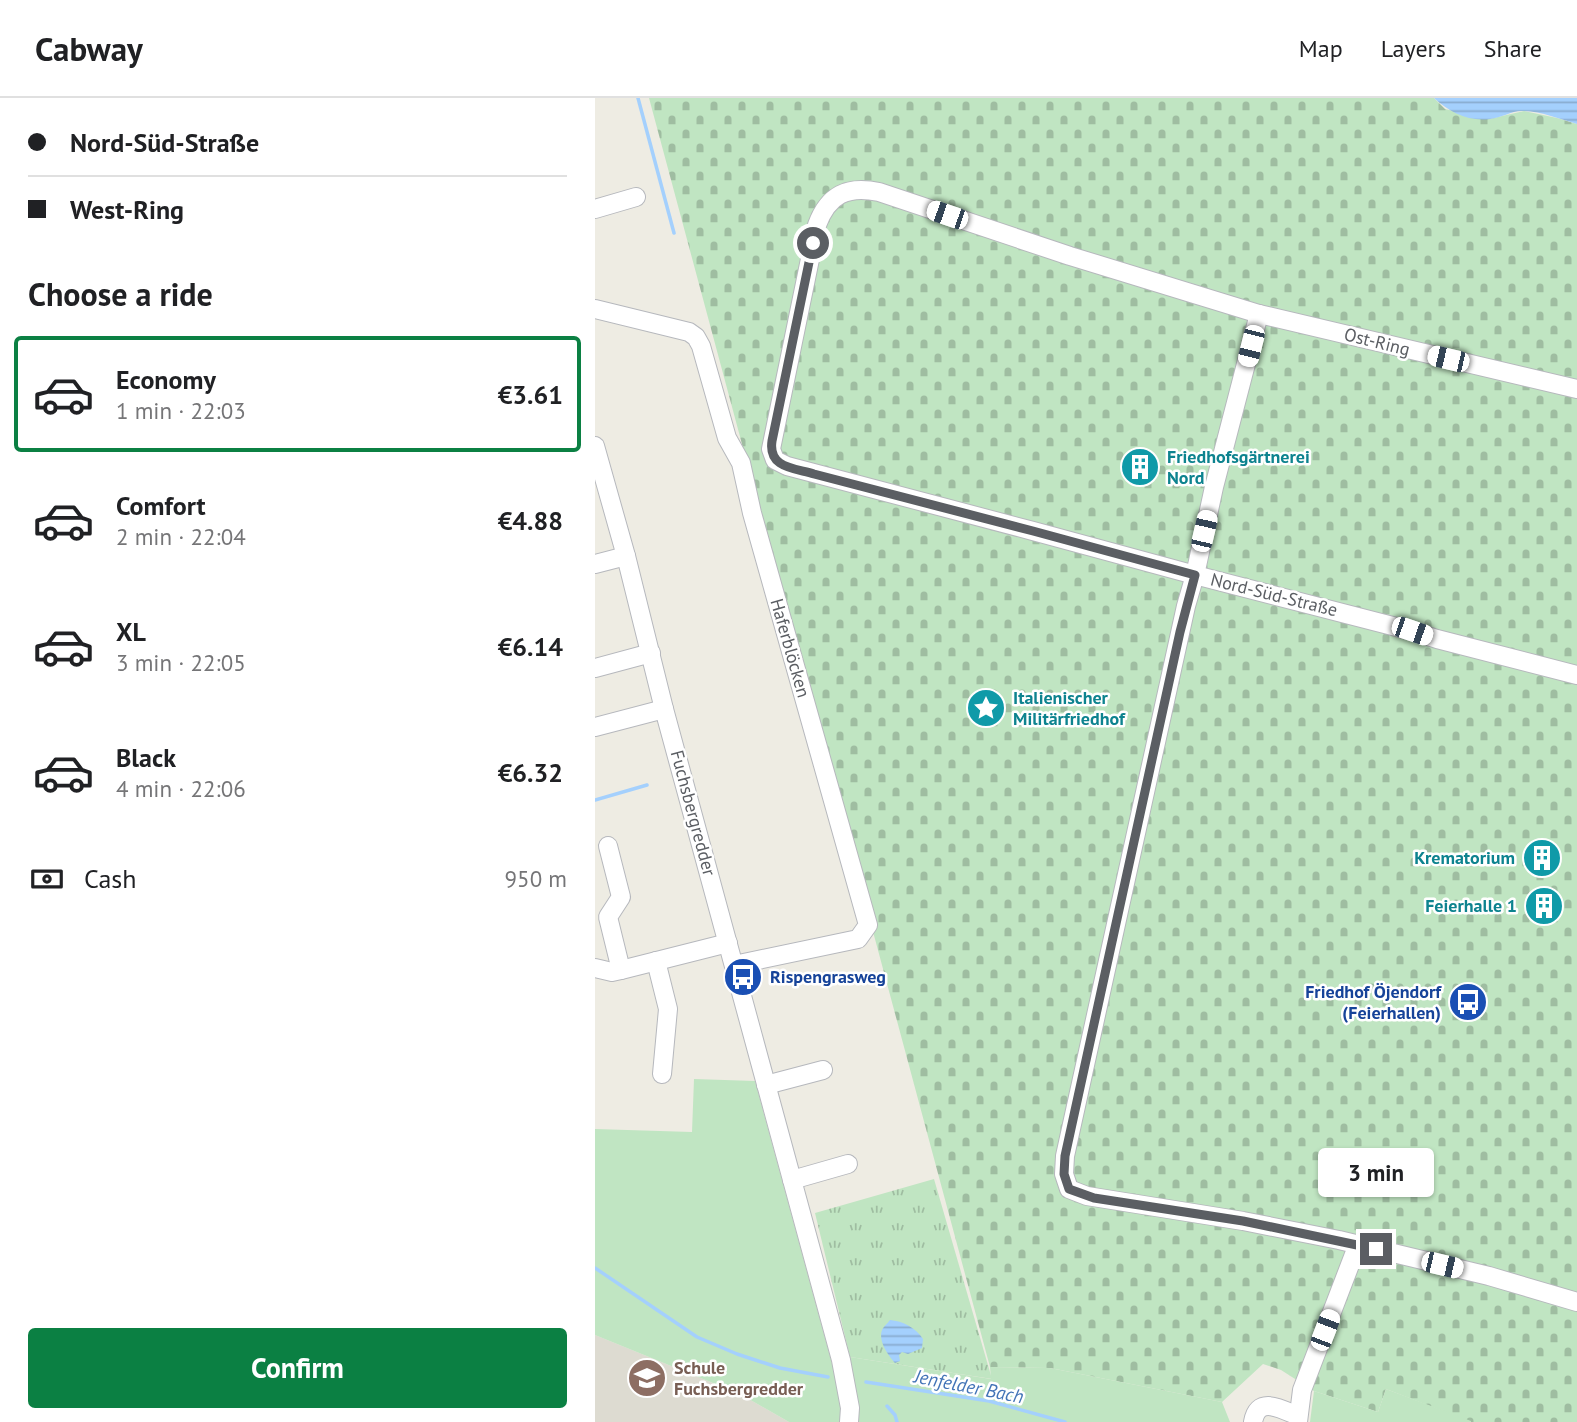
<!DOCTYPE html>
<html lang="en">
<head>
<meta charset="utf-8">
<style>
	body { margin:0; font-family:"PT Sans",sans-serif; background:#f6f6f6; color:#202124; height:100vh; display:flex; flex-direction:column; font-size:26px; white-space:nowrap }
	* { box-sizing:border-box; margin:0 }
	p { font-size:23px; color:#757577 }
	.icon { flex:none; width:38px; height:38px; fill:none; stroke:currentColor; stroke-width:2; stroke-linecap:round; stroke-linejoin:round }
	.map { position:relative; flex:1; overflow:hidden }
	.sheet { display:flex; flex-direction:column; background:#fff; width:595px }
	.sheet>* { flex:none }
	.top-card { display:grid; align-content:center; height:154px; padding:0 28px; background:#fff }
	.end { position:absolute; width:32px; height:32px; margin:-16px; border:9px solid #5b5e63; background:#fff; box-shadow:0 0 0 4px #fff }
	.from { border-radius:50% }
	.bubble { position:absolute; height:49px; border-radius:7px; background:#fff; box-shadow:0 2px 5px #0004; font-size:23px; font-weight:600; line-height:49px; text-align:center }
	.car { position:absolute; width:21px; height:42px; margin:-21px -10px; border-radius:9px; box-shadow:0 0 5px 2px #0007; background:linear-gradient(#fff 24%,#345 0 40%,#fff 0 76%,#345 0 86%,#fff 0) }
	.top-card b { display:flex; align-items:center; gap:24px; height:66px; font-size:26px }
	.top-card b+b { border-top:2px solid #e0e0e0 }
	.top-card i { width:18px; height:18px; background:#202124 }
	ul { padding:0; list-style:none }
	li { display:flex; align-items:center; gap:21px; height:116px; margin:0 14px 10px; padding:0 14px; border:4px solid transparent; border-radius:7px }
	li div { flex:1 }
	li b { display:block; font-size:26px }
	li em { font-style:normal; font-weight:600 }
	li.active { border-color:#0b8043 }
	li>.icon { width:63px; height:63px; stroke-width:1.5 }
	h2 { padding:0 28px; font-size:32px; line-height:84px }
	.pay { display:flex; align-items:center; gap:18px; height:77px; padding:0 28px; font-size:26px }
	.pay p { margin-inline-start:auto }
	.button { display:flex; gap:14px; margin-top:auto; padding:14px 28px }
	.button a { flex:1; height:80px; border-radius:7px; background:#0b8043; color:#fff; font-size:28px; font-weight:600; line-height:80px; text-align:center }
	header { display:flex; align-items:center; gap:42px; box-sizing:border-box; height:98px; padding:0 35px; background:#fff; border-bottom:2px solid #e0e0e0 }
	header strong { font-size:33px }
	nav { display:flex; gap:38px; margin-inline-start:auto; font-size:24px }
	main { display:flex; flex:1; min-height:0 }
	.map>svg:first-child { display:block }
	.education { fill:#dddbd1 }
	.grass { fill:url(#grass-tufts) }
	.cemetery { fill:url(#cemetery-stones) }
	.park { fill:#c0e5c2 }
	.water { fill:url(#water-rules) }
	.lines { fill:none; stroke-linecap:round; stroke-linejoin:round }
	.stream { stroke:#a4d0fd; stroke-width:3.5 }
	.minor-casing { stroke:#b6b8bd; stroke-width:20 }
	.minor { stroke:#fff; stroke-width:18 }
	.route { stroke:#5b5e63; stroke-width:9 }
	.labels { text-anchor:middle; stroke-width:5; stroke-linejoin:round; paint-order:stroke }
	.street-label { font-size:18px; fill:#5b5e63; stroke:#fff }
	.culture-label { font-size:18px; font-weight:bold; fill:#0d838f; stroke:#fff; text-anchor:start }
	.transit-label { font-size:18px; font-weight:bold; fill:#164399; stroke:#fff; text-anchor:start }
	.education-label { font-size:18px; font-weight:bold; fill:#785e54; stroke:#fff; text-anchor:start }
	.water-label { font-size:19px; font-style:italic; fill:#4374b7; stroke:#fff }
</style>
</head>
<body>
<header>
<strong>Cabway</strong>
<nav><a>Map</a><a>Layers</a><a>Share</a></nav>
</header>
<main>
<section class="sheet">
<div class="top-card">
<b><i class="from"></i>Nord-Süd-Straße</b>
<b><i></i>West-Ring</b>
</div>
<h2>Choose a ride</h2>
<ul>
<li class="active"><svg class="icon" aria-label="car" viewBox="0 0 24 24"><path d="M5 17H2v-5l4-1 3-4h7l3 4 3 1v5h-3M9 17h6M6 11h13"/><circle cx="7" cy="17" r="2"/><circle cx="17" cy="17" r="2"/></svg><div><b>Economy</b><p>1 min · 22:03</p></div><em>€3.61</em></li>
<li><svg class="icon" aria-label="car" viewBox="0 0 24 24"><path d="M5 17H2v-5l4-1 3-4h7l3 4 3 1v5h-3M9 17h6M6 11h13"/><circle cx="7" cy="17" r="2"/><circle cx="17" cy="17" r="2"/></svg><div><b>Comfort</b><p>2 min · 22:04</p></div><em>€4.88</em></li>
<li><svg class="icon" aria-label="car" viewBox="0 0 24 24"><path d="M5 17H2v-5l4-1 3-4h7l3 4 3 1v5h-3M9 17h6M6 11h13"/><circle cx="7" cy="17" r="2"/><circle cx="17" cy="17" r="2"/></svg><div><b>XL</b><p>3 min · 22:05</p></div><em>€6.14</em></li>
<li><svg class="icon" aria-label="car" viewBox="0 0 24 24"><path d="M5 17H2v-5l4-1 3-4h7l3 4 3 1v5h-3M9 17h6M6 11h13"/><circle cx="7" cy="17" r="2"/><circle cx="17" cy="17" r="2"/></svg><div><b>Black</b><p>4 min · 22:06</p></div><em>€6.32</em></li>
</ul>
<div class="pay"><svg class="icon" aria-label="cash" viewBox="0 0 24 24"><path d="M3 7h18v10H3z"/><circle cx="12" cy="12" r="2"/></svg>Cash<p>950 m</p></div>
<div class="button"><a>Confirm</a></div>
</section>
<div class="map">
<svg width="982" height="1324" viewBox="0 0 982 1324">
	<defs>
		<pattern id="grass-tufts" width="24" height="20" patternUnits="userSpaceOnUse" patternTransform="scale(1.75)"><rect width="24" height="20" fill="#c0e5c2"/><path d="M3 7l-1-3M5 7V3M7 7l1-3M15 17l-1-3M17 17v-4M19 17l1-3" fill="none" stroke="#9fbda1"/></pattern>
		<pattern id="cemetery-stones" width="16" height="16" patternUnits="userSpaceOnUse" patternTransform="scale(1.75)"><rect width="16" height="16" fill="#c0e5c2"/><path d="M2 7V4a2 2 0 0 1 4 0v3zM10 15v-3a2 2 0 0 1 4 0v3z" fill="#9fbda1"/></pattern>
		<pattern id="water-rules" width="6" height="5" patternUnits="userSpaceOnUse" patternTransform="scale(1.75)"><rect width="6" height="5" fill="#a4d0fd"/><path d="M0 2.5h6" fill="none" stroke="#89acd0"/></pattern>
	</defs>
	<rect width="100%" height="100%" fill="#eeece3"/>
	<path class="education" d="M0 1237 145 1296 194 1324H0Z"/>
	<path class="grass" d="M339 1081 397 1281 255 1259 220 1115Z"/>
	<path class="cemetery" d="M54 0H839L850 11 894 21 929 13 962 20 982 26V1324H876L791 1291 783 1314 719 1293 686 1272 668 1266 627 1304 455 1270 395 1269Z"/>
	<g class="park">
		<path d="M99 981 160 983 245 1295 247 1324H194L145 1296 0 1237V1031L97 1034Z"/>
		<path d="M255 1259 396 1281 395 1269 455 1270 627 1304 635 1324H263L261 1293Z"/>
		<path d="M791 1291 876 1323V1324H715L719 1293 783 1314Z"/>
	</g>
	<g class="water">
		<path d="M839 0H982V26C965 21 945 13 927 13 916 13 906 20 895 21 874 24 854 14 839 0Z"/>
		<path d="M295 1222C308 1223 321 1230 328 1241L327 1250 313 1256 307 1254 304 1257 305 1263 300 1265C293 1257 283 1243 287 1232 289 1228 292 1226 295 1222Z"/>
	</g>
	<g class="lines">
		<g class="stream">
			<path d="M43 0 79 135"/>
			<path d="M0 702 52 687"/>
			<path d="M0 1170 102 1239 142 1256 185 1270 233 1279"/>
			<path d="M271 1284 394 1303 470 1324"/>
			<path d="M292 1308 300 1317 302 1324"/>
		</g>
		<defs>
			<g id="minor">
				<path d="M0 111 41 99"/>
				<path d="M0 211 94 234 101 239 106 248 132 340 146 365 157 415 273 827 263 841 139 867"/>
				<path d="M664 216 619 389 600 477 591 508 470 1058 469 1076 474 1091 492 1098 648 1123 744 1142 894 1178 982 1204"/>
				<path d="M982 291 664 216 475 158 284 94C252 87 233 97 222 127L176 351 180 362 192 368 438 433 600 477 817 533 842 541 982 577"/>
				<path d="M0 348 31 458 69 611 246 1262 255 1310 254 1324"/>
				<path d="M0 466 31 458"/>
				<path d="M0 570 56 555"/>
				<path d="M0 629 69 611"/>
				<path d="M13 748 26 799 13 819 26 872"/>
				<path d="M61 863 73 911 67 976"/>
				<path d="M0 870 17 874 26 872 133 845"/>
				<path d="M171 987 228 972"/>
				<path d="M197 1082 253 1066"/>
				<path d="M658 1324C663 1297 686 1311 703 1318"/>
				<path d="M703 1324 707 1292 763 1146"/>
			</g>
		</defs>
		<use href="#minor" class="minor-casing"/>
		<use href="#minor" class="minor"/>
	</g>
	<g class="lines">
		<path class="route" d="M218 145 177 343C173 370 199 370 219 376L438 433 600 477 585 534 470 1058 469 1076 474 1091 499 1100 648 1123 781 1151"/>
	</g>
	<defs>
		<symbol id="building-disc" viewBox="-11 -11 22 22"><circle r="9.5" fill="#0f9aa8" stroke="#fff"/><path d="M-4-6H4V6H1V3H-1V6H-4ZM-2.5-4.3h1.7v1.8h-1.7ZM.8-4.3h1.7v1.8H.8ZM-2.5-1h1.7V.8h-1.7ZM.8-1h1.7V.8H.8Z" fill="#fff"/></symbol>
		<symbol id="sight-disc" viewBox="-11 -11 22 22"><circle r="9.5" fill="#0f9aa8" stroke="#fff"/><path d="M0-6L1.8-2.2L6-1.7L2.9 1.2L3.7 5.4L0 3.3L-3.7 5.4L-2.9 1.2L-6-1.7L-1.8-2.2Z" fill="#fff"/></symbol>
		<symbol id="bus-disc" viewBox="-11 -11 22 22"><circle r="9.5" fill="#1a4fb4" stroke="#fff"/><path d="M-5-6H5V4H4V6H2V4H-2V6H-4V4H-5ZM-3.5-4V0h7V-4ZM-3.5 1.2v1.5H-2V1.2ZM2 1.2v1.5H3.5V1.2Z" fill="#fff"/></symbol>
		<symbol id="school-disc" viewBox="-11 -11 22 22"><circle r="9.5" fill="#8d6e63" stroke="#fff"/><path d="M0-5L7-2L0 1L-7-2ZM-4 1L0 2.5L4 1V4Q0 6-4 4Z" fill="#fff"/></symbol>
	</defs>
	<g fill-rule="evenodd">
		<use href="#building-disc" x="523" y="347" width="44" height="44"/>
		<use href="#sight-disc" x="369" y="588" width="44" height="44"/>
		<use href="#building-disc" x="925" y="738" width="44" height="44"/>
		<use href="#building-disc" x="927" y="786" width="44" height="44"/>
		<use href="#bus-disc" x="126" y="857" width="44" height="44"/>
		<use href="#bus-disc" x="851" y="882" width="44" height="44"/>
		<use href="#school-disc" x="30" y="1258" width="44" height="44"/>
	</g>
	<g class="labels">
		<g class="street-label">
			<text transform="translate(782 244) rotate(14)" y="6">Ost-Ring</text>
			<text transform="translate(679 497) rotate(14)" y="6">Nord-Süd-Straße</text>
			<text transform="translate(195 550) rotate(74)" y="6">Haferblöcken</text>
			<text transform="translate(98 715) rotate(75)" y="6">Fuchsbergredder</text>
		</g>
		<g class="culture-label">
			<text x="572" y="365">Friedhofsgärtnerei<tspan x="572" dy="21">Nord</tspan></text>
			<text x="418" y="606">Italienischer<tspan x="418" dy="21">Militärfriedhof</tspan></text>
			<text x="920" y="766" text-anchor="end">Krematorium</text>
			<text x="922" y="814" text-anchor="end">Feierhalle 1</text>
		</g>
		<g class="transit-label">
			<text x="175" y="885">Rispengrasweg</text>
			<text x="846" y="900" text-anchor="end">Friedhof Öjendorf<tspan x="846" dy="21">(Feierhallen)</tspan></text>
		</g>
		<g class="education-label">
			<text x="79" y="1276">Schule<tspan x="79" dy="21">Fuchsbergredder</tspan></text>
		</g>
		<g class="water-label">
			<text transform="translate(374 1288) rotate(11)" y="7">Jenfelder Bach</text>
		</g>
	</g>
</svg>
<i class="end from" style="left:218px;top:145px"></i>
<i class="end" style="left:781px;top:1151px"></i>
<div class="bubble" style="left:723px;top:1050px;width:116px">3 min</div>
<i class="car" style="left:352px;top:117px;rotate:289deg"></i>
<i class="car" style="left:656px;top:248px;rotate:194deg"></i>
<i class="car" style="left:853px;top:261px;rotate:283deg"></i>
<i class="car" style="left:609px;top:433px;rotate:13deg"></i>
<i class="car" style="left:817px;top:533px;rotate:109deg"></i>
<i class="car" style="left:847px;top:1167px;rotate:103deg"></i>
<i class="car" style="left:730px;top:1232px;rotate:21deg"></i>
</div>
</main>
</body>
</html>
